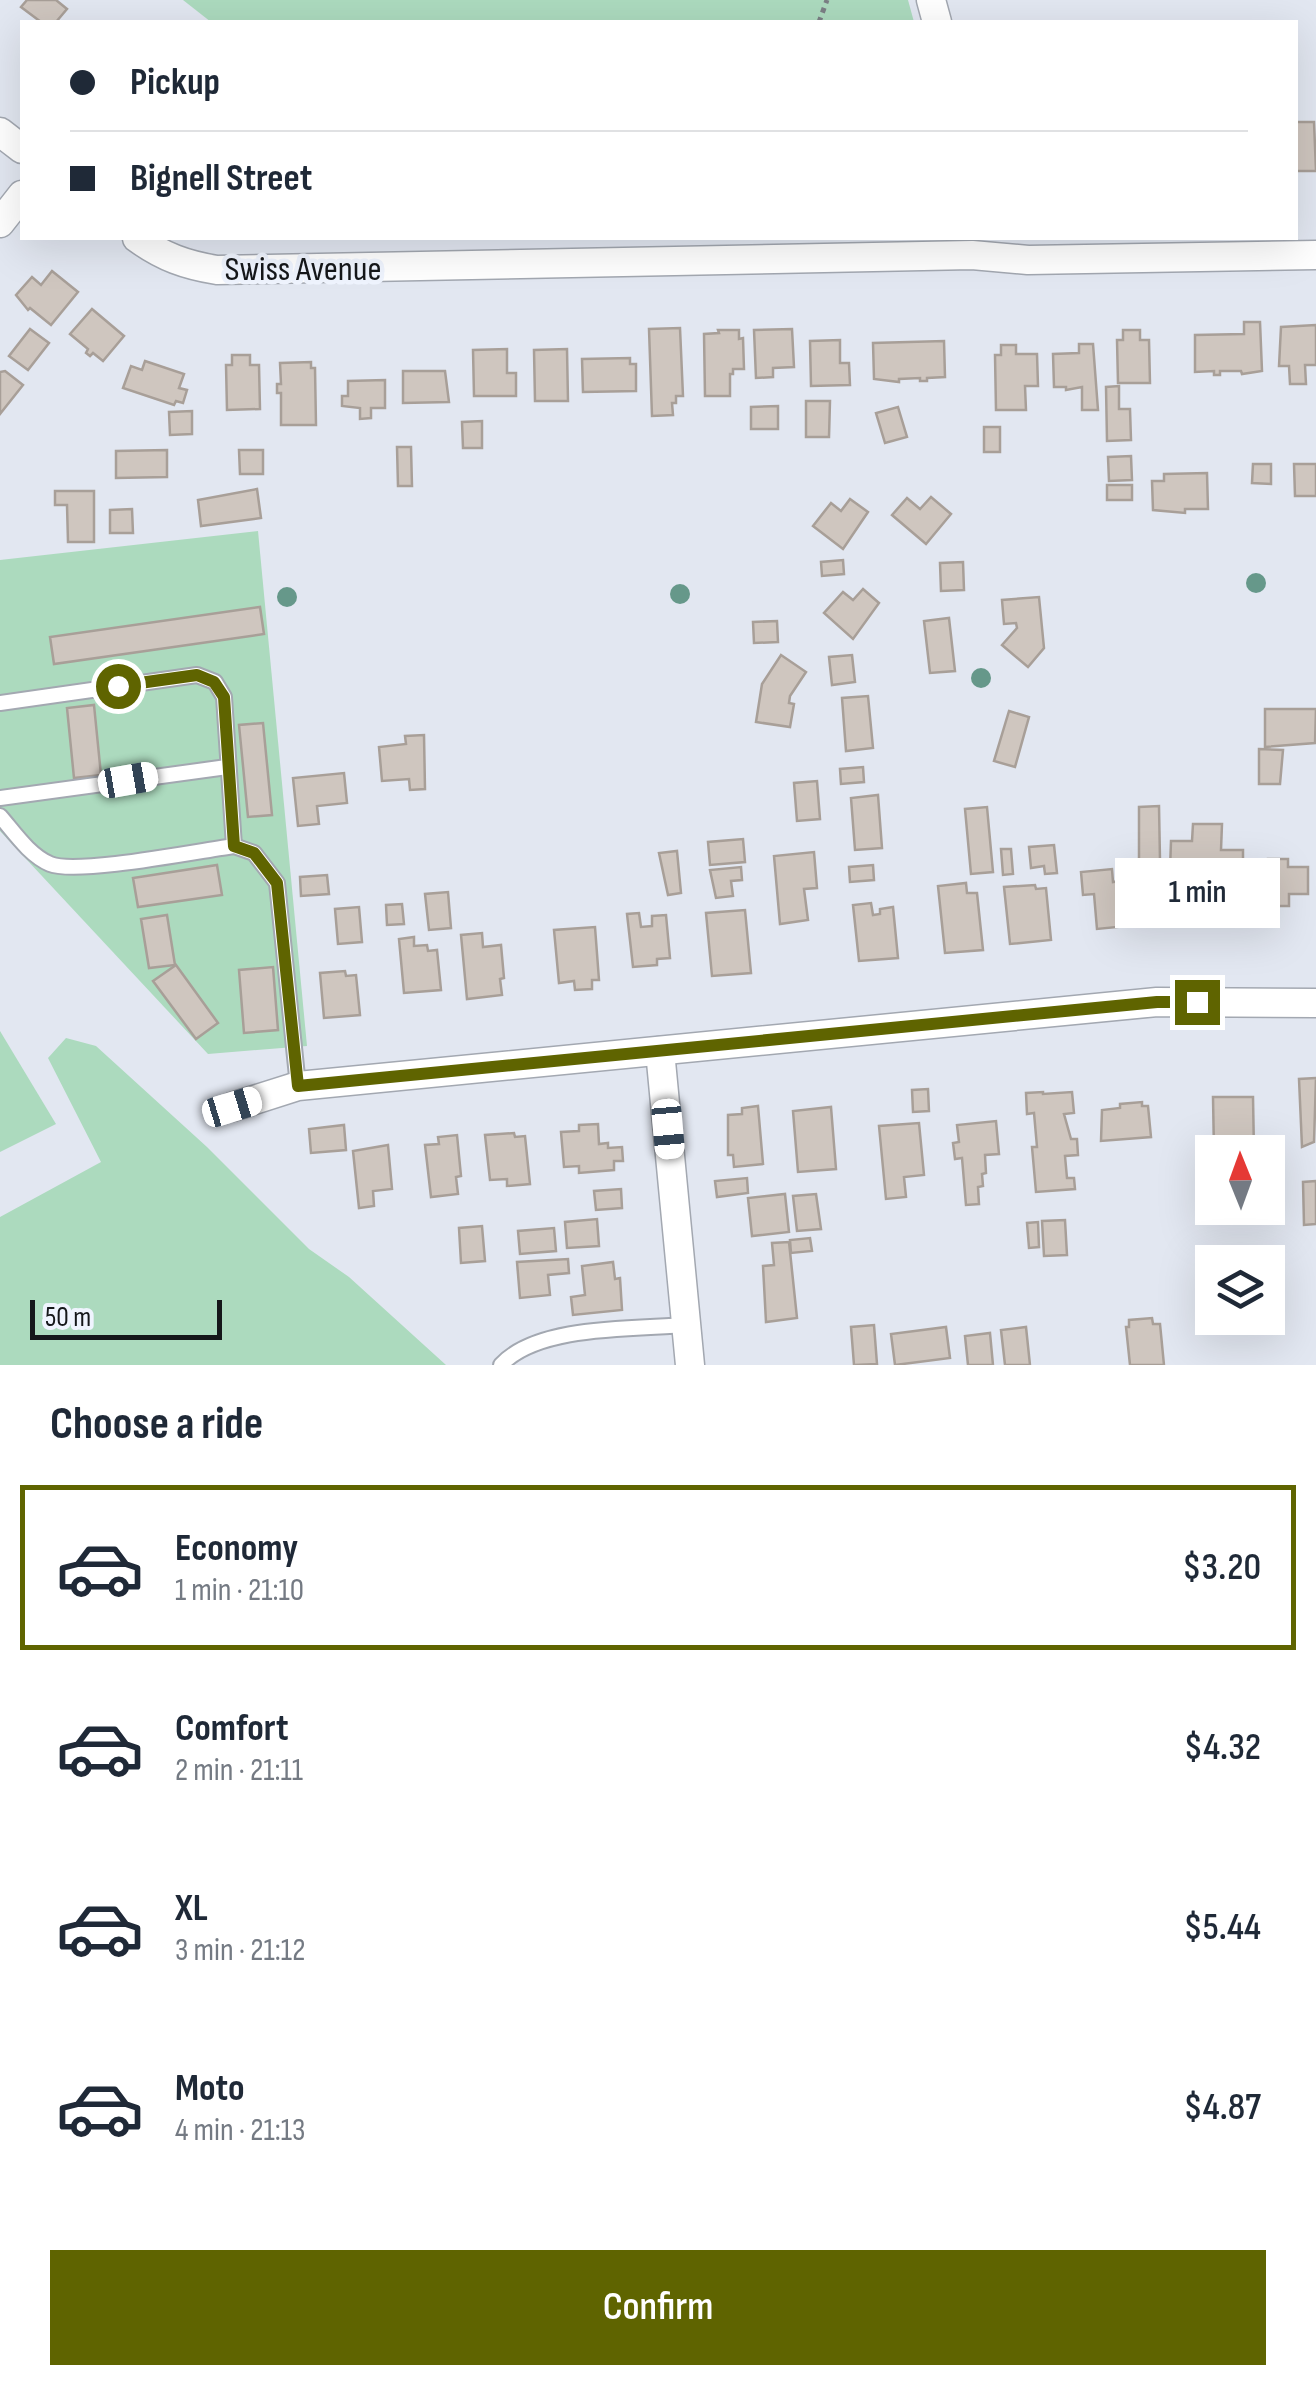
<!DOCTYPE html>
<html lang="en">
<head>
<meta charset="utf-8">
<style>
	body { margin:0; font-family:"Sofia Sans Condensed",sans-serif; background:#f6f6f7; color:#1f2937; height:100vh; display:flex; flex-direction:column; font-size:38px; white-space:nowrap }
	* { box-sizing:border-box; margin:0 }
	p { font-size:32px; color:#747a83 }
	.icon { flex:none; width:55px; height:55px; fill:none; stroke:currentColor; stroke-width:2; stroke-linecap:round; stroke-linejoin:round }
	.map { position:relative; height:1365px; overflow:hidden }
	.sheet { display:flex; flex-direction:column; background:#fff; flex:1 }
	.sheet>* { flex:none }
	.top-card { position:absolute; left:20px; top:20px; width:1278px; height:220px; border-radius:0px; box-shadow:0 10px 40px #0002; display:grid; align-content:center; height:220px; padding:0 50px; background:#fff }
	.needle { width:65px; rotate:359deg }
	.buttons { position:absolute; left:1195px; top:1135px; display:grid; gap:20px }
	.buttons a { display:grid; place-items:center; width:90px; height:90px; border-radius:0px; background:#fff; box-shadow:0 10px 40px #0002; font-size:50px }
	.scale { position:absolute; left:30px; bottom:25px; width:192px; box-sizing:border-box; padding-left:10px; border:5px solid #15171a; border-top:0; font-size:28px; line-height:35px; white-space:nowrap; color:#15171a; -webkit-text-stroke:8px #eff4fe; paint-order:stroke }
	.end { position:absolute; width:45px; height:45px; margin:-22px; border:12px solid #5f6400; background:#fff; box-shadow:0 0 0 5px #fff }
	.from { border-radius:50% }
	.bubble { position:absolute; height:70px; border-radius:0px; background:#fff; box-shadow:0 10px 40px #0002; font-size:32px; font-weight:600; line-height:70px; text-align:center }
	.car { position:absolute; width:30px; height:60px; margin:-30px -15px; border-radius:12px; box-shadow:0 0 8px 2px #0007; background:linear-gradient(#fff 24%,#345 0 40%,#fff 0 76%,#345 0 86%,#fff 0) }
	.top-card b { display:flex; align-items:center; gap:35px; height:95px; font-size:38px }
	.top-card b+b { border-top:2px solid #e0e1e3 }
	.top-card i { width:25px; height:25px; background:#1f2937 }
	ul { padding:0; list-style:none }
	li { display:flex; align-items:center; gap:30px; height:165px; margin:0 20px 15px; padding:0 30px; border:5px solid transparent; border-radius:0px }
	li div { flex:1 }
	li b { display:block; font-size:38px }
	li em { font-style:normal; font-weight:600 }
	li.selected { border-color:#5f6400 }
	li>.icon { width:90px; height:90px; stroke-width:1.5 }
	h2 { padding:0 50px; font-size:45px; line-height:120px }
	.button { display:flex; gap:20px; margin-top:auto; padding:20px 50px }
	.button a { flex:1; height:115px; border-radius:0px; background:#5f6400; color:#fff; font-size:40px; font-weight:600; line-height:115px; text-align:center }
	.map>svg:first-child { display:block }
	.green { fill:#acdabe }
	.building { fill:#cfc6bf; stroke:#a89f98; stroke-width:2.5 }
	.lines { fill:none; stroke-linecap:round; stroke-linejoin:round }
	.service-casing { stroke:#a3a8b1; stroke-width:18 }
	.minor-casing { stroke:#a3a8b1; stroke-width:31 }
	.path { stroke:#7b7f85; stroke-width:5; stroke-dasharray:5 5; stroke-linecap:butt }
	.service { stroke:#fff; stroke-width:14 }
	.minor { stroke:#fff; stroke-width:28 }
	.tree { fill:#66988a }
	.route { stroke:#5f6400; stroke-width:12 }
	.labels { text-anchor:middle; stroke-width:9; stroke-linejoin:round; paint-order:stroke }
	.street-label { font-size:35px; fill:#15171a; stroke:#eff4fe }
</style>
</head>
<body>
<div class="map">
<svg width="1316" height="1365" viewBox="0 0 1316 1365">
	<rect width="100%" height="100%" fill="#e2e7f1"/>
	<g class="green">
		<path d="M183 0H908L914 22H211Z"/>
		<path d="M258 531 307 1046 208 1054 0 831V560Z"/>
		<path d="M0 1031 56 1124 0 1152Z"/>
		<path d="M66 1038 96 1046 207 1147 309 1249 349 1277 446 1365H0V1217L101 1162 48 1058Z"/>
	</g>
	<g class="building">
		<path d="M27 0H56L67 9 56 22H41L21 7Z"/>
		<path d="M1295 122H1314L1316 171H1295Z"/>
		<path d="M52 271 78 292 51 325 30 308 28 310 16 295 32 277 41 285Z"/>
		<path d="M92 309 124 336 103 361 93 353 90 356 86 353 88 349 70 334Z"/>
		<path d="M1244 322H1260L1262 371 1242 374 1241 371H1220V375H1214V371L1195 372V335L1244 334Z"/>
		<path d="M1316 325V365H1305L1306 384H1290L1289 366H1279L1281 327Z"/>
		<path d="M680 328 683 396H676V403H672L673 415 652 416 649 329Z"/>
		<path d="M30 329 49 343 28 370 9 356Z"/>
		<path d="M792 329 794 367 773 368V377L756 378 754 330Z"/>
		<path d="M718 330H739V339L743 338 744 369H733V374H730V396H705L704 334 719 333Z"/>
		<path d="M1123 330H1140V340H1149L1150 383H1118L1117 340H1123Z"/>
		<path d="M840 340V363H849L850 385 811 386 810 341Z"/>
		<path d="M944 341 945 377 927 378V381H920V378L899 379V382L874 379 873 343Z"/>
		<path d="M1079 344H1093L1098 410H1082V387L1066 390V387H1054L1053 354 1079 353Z"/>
		<path d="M1001 345H1016V354H1037L1038 386H1025L1026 410H996L995 355H1001Z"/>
		<path d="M507 349V373H516V396H474L473 350Z"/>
		<path d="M567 349 568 401H535L534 350Z"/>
		<path d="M232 355H250V365H259L260 409 227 410 226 365H232Z"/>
		<path d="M630 358V364H636V391L583 392 582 359Z"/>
		<path d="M145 361 184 374 179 388 187 390 183 403 176 401 174 405 123 388 131 366 142 370Z"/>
		<path d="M311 362V368H315L316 425H281V393H277V384H281L280 363Z"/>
		<path d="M5 371 23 385 0 414V372Z"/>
		<path d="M403 371H445L449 402 403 403Z"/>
		<path d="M385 380V408H371V418L360 419V408L342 406V396H348V381Z"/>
		<path d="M1119 386V409H1130L1131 440 1107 441 1106 387Z"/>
		<path d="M806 401H830L829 437H806Z"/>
		<path d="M778 406V429H751V407Z"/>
		<path d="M898 407 907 437 885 443 876 413Z"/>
		<path d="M192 411V434L170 435 169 412Z"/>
		<path d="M482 421V448H463L462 422Z"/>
		<rect x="984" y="427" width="16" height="25"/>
		<path d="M397 447H411L412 486H398Z"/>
		<path d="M167 450V477L116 478V451Z"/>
		<path d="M239 450H263V474H240Z"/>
		<path d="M1131 456 1132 480 1109 481 1108 457Z"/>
		<path d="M1253 464H1271V484L1252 483Z"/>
		<path d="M1294 464H1316V496H1295Z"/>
		<path d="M1207 473 1208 509H1185V513L1153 510 1152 481H1164V474Z"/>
		<rect x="1107" y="485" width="25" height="15"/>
		<path d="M257 489 261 518 201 526 198 500Z"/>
		<path d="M55 491H94V542H68L67 505H55Z"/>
		<path d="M931 497 951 514 926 544 892 515 907 498 920 509Z"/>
		<path d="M850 499 868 512 843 549 813 526 831 503 841 511Z"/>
		<path d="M132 509 133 533H110V510Z"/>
		<path d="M843 560 844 574 822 576 821 562Z"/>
		<path d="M963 562 964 590 941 591 940 563Z"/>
		<path d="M863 589 879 603 853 639 824 613 843 592 853 600Z"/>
		<path d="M1039 597 1044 648 1028 667 1002 645 1017 628 1016 623 1004 624 1002 600Z"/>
		<path d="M260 607 264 634 54 664 50 637Z"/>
		<path d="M949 618 955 671 930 673 924 621Z"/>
		<path d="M777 621 778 642 754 643 753 622Z"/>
		<path d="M781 655 806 672 790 696 789 703 794 704 790 727 756 722 762 684Z"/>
		<path d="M852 655 855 682 832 685 829 657Z"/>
		<path d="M868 696 873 748 846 751 842 698Z"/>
		<path d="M94 705 101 775 74 778 67 708Z"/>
		<path d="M1265 709H1316L1315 743 1265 747Z"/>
		<path d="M1009 711 1029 717 1015 767 994 761Z"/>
		<path d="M263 723 272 815 248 817 239 725Z"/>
		<path d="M424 735 425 789 410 790 409 779 382 781 379 747 406 744 405 736Z"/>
		<path d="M1259 749 1283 750 1280 784H1259Z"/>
		<path d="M863 767 864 782 841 784 840 769Z"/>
		<path d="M344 773 347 803 317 806 319 824 298 826 293 778Z"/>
		<path d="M817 781 820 819 797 821 794 783Z"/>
		<path d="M878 795 882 848 855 850 851 798Z"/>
		<path d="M1159 806 1160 860H1139V807Z"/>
		<path d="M987 807 993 872 971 874 965 809Z"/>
		<path d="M1193 824H1222L1221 850H1243V882H1238V896H1213L1212 906H1193V870H1170L1171 841H1192Z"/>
		<path d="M743 839 745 862 710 865 708 842Z"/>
		<path d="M1054 845 1057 873 1045 874 1044 866 1031 868 1029 847Z"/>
		<path d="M1001 849H1011L1013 874 1003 875Z"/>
		<path d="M677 851 681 893 668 895 659 853Z"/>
		<path d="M814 852 817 888 804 889 808 920 780 924 774 856Z"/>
		<path d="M1268 859H1288V867H1308V894H1289V906H1267Z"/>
		<path d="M217 865 222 895 138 907 133 878Z"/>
		<path d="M873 865 874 880 850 882 849 867Z"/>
		<path d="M741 867 742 880 731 881 733 896 716 898 710 870Z"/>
		<path d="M1112 869 1113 882 1120 881V888L1133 886 1136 916 1127 917 1128 926 1097 929 1094 894 1083 895 1081 872Z"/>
		<path d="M327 875 329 894 301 896 300 877Z"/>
		<path d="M966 883 967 893H977L983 950 945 953 938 886Z"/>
		<path d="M1035 885 1036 889 1046 888 1051 940 1010 944 1004 887Z"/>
		<path d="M448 892 451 928 429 930 425 894Z"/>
		<path d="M871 903 873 915 880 914V909L893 907 898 958 859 961 853 905Z"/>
		<path d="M402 904 404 924 387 925 386 905Z"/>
		<path d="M359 907 362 942 338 944 335 909Z"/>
		<path d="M745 910 751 973 712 976 706 913Z"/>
		<path d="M639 913 641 927 652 926V916L666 915 670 958 657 959V965L633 967 627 914Z"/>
		<path d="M167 915 175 965 149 968 141 919Z"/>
		<path d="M595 927 599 980H592V989L575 990 574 981 559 983 554 930Z"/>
		<path d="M482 933 483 947 501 945 504 978 500 979 502 995 467 999 461 935Z"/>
		<path d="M414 937V946L427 945 428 951 437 950 441 990 404 993 399 939Z"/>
		<path d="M176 965 218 1023 196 1039 153 981Z"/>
		<path d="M273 967 278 1030 244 1033 239 970Z"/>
		<path d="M345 971 346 976 356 975 360 1015 324 1018 320 973Z"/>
		<path d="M1316 1078 1314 1142 1302 1147 1299 1079Z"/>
		<path d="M928 1089 929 1111 913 1112 912 1090Z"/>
		<path d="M1043 1092V1094L1072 1092 1074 1113 1064 1114 1071 1139H1077L1078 1155 1065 1156 1067 1178H1074L1075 1189 1036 1192 1032 1147H1037L1034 1113 1027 1114 1026 1093Z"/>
		<path d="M1213 1097H1253L1254 1152H1214Z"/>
		<path d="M1142 1102V1106H1148L1151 1137 1101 1141 1102 1110 1120 1108V1104Z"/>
		<path d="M758 1106 763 1164 734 1167 733 1155H728V1115L742 1114V1108Z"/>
		<path d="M831 1107 836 1169 798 1172 793 1111Z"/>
		<path d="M996 1121 999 1154 985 1155 986 1173 982 1174 983 1186 978 1187 979 1204 966 1205 962 1158 955 1159 953 1143 959 1142 957 1125Z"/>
		<path d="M919 1123 924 1175 904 1177 906 1197 886 1199 879 1126Z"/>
		<path d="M598 1124 599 1144 608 1143V1148L622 1147 623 1161H614V1170L579 1173V1166L564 1167 561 1132 579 1131V1125Z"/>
		<path d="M344 1125 346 1150 311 1153 309 1129Z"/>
		<path d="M514 1133 515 1137 525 1136 530 1184 507 1186V1179L490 1180 485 1135Z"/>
		<path d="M457 1135 461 1176 456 1177 458 1194 431 1197 425 1145 439 1144 438 1137Z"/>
		<path d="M388 1145 392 1189 373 1191 374 1206 359 1208 353 1151Z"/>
		<path d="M747 1178 748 1193 717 1197 715 1181Z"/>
		<path d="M1316 1181V1224L1304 1225 1303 1182Z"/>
		<path d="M621 1189 622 1208 596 1210 594 1191Z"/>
		<path d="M785 1194 789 1232 752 1236 748 1198Z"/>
		<path d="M816 1194 821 1229 797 1231 793 1196Z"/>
		<path d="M597 1219 599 1246 567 1248 565 1222Z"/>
		<path d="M1065 1220 1067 1255 1044 1256 1042 1221Z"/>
		<path d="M1038 1222 1039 1247 1029 1248 1027 1223Z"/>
		<path d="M482 1226 485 1261 461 1263 459 1228Z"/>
		<path d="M554 1228 556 1251 520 1254 518 1231Z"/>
		<path d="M810 1238 812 1251 791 1253 790 1240Z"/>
		<path d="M789 1242 797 1318 766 1322 763 1266 774 1265 772 1243Z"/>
		<path d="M568 1259 569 1273 548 1275 550 1295 520 1298 517 1262Z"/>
		<path d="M613 1262 615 1279 620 1278 622 1310 573 1315 571 1297 585 1295 582 1266Z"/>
		<path d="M1152 1318 1153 1324H1160L1164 1365H1130L1126 1327H1129V1320Z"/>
		<path d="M874 1325 877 1364 854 1365 851 1327Z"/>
		<path d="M946 1327 950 1358 895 1365 891 1334Z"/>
		<path d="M1026 1327 1030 1365H1005L1001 1330Z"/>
		<path d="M990 1333 993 1365H968L965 1336Z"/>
	</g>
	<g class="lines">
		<defs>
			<g id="service">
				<path d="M0 703 197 675 215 682 224 697 234 846"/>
				<path d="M0 798 227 767"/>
				<path d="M0 816C14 832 29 855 50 864 77 875 198 851 234 846L254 853 277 883 298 1086"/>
				<path d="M501 1365C537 1325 635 1329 686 1325"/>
			</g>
			<g id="minor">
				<path d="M931 0 937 22"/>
				<path d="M0 132 22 149"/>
				<path d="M0 223 22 195"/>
				<path d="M137 238C163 257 186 265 217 270L972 255 1028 260 1316 255"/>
				<path d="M660 1051 690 1365"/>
				<path d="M232 1107 298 1086 1157 1002 1316 1003"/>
			</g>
		</defs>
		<use href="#service" class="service-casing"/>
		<use href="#minor" class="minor-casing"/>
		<path class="path" d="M819 22 827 0"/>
		<use href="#service" class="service"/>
		<use href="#minor" class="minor"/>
	</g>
	<g class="tree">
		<circle cx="1256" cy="583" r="10"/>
		<circle cx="680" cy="594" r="10"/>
		<circle cx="287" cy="597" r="10"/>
		<circle cx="981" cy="678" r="10"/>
	</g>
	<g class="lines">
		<path class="route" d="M118 686 197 675 214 682 224 697 234 846 254 853 277 883 298 1086 1157 1002H1197"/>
	</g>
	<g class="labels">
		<g class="street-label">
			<text x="303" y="280">Swiss Avenue</text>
		</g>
	</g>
</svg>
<div class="buttons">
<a><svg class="needle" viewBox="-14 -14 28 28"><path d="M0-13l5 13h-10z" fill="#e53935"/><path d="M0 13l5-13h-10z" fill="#747a83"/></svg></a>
<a><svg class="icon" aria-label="layers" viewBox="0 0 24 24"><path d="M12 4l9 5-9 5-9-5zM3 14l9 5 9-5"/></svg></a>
</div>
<div class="scale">50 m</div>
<i class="end from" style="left:118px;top:686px"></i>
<i class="end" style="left:1197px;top:1002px"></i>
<div class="bubble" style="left:1115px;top:858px;width:165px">1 min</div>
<i class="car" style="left:128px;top:780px;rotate:80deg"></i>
<i class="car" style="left:232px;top:1107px;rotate:73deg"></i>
<i class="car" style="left:668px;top:1129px;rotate:175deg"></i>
<div class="top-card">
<b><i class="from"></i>Pickup</b>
<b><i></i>Bignell Street</b>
</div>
</div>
<section class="sheet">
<h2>Choose a ride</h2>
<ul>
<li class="selected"><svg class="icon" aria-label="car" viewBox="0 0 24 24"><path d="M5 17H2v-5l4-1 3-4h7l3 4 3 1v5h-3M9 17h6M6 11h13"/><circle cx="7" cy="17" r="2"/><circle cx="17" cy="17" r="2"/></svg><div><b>Economy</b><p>1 min · 21:10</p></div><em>$3.20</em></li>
<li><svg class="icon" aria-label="car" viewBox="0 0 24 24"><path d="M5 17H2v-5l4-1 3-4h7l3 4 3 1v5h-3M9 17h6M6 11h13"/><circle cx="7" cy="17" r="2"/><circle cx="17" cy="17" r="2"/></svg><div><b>Comfort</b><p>2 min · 21:11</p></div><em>$4.32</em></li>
<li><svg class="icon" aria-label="car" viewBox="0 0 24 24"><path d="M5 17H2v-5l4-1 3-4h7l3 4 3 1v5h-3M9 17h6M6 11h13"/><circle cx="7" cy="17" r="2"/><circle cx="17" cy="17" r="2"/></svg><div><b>XL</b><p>3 min · 21:12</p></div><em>$5.44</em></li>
<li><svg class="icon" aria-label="car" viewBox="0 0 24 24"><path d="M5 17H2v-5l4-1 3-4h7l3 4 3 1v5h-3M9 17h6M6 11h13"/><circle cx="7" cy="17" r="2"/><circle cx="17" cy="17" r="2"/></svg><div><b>Moto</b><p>4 min · 21:13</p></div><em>$4.87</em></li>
</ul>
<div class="button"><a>Confirm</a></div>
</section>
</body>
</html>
